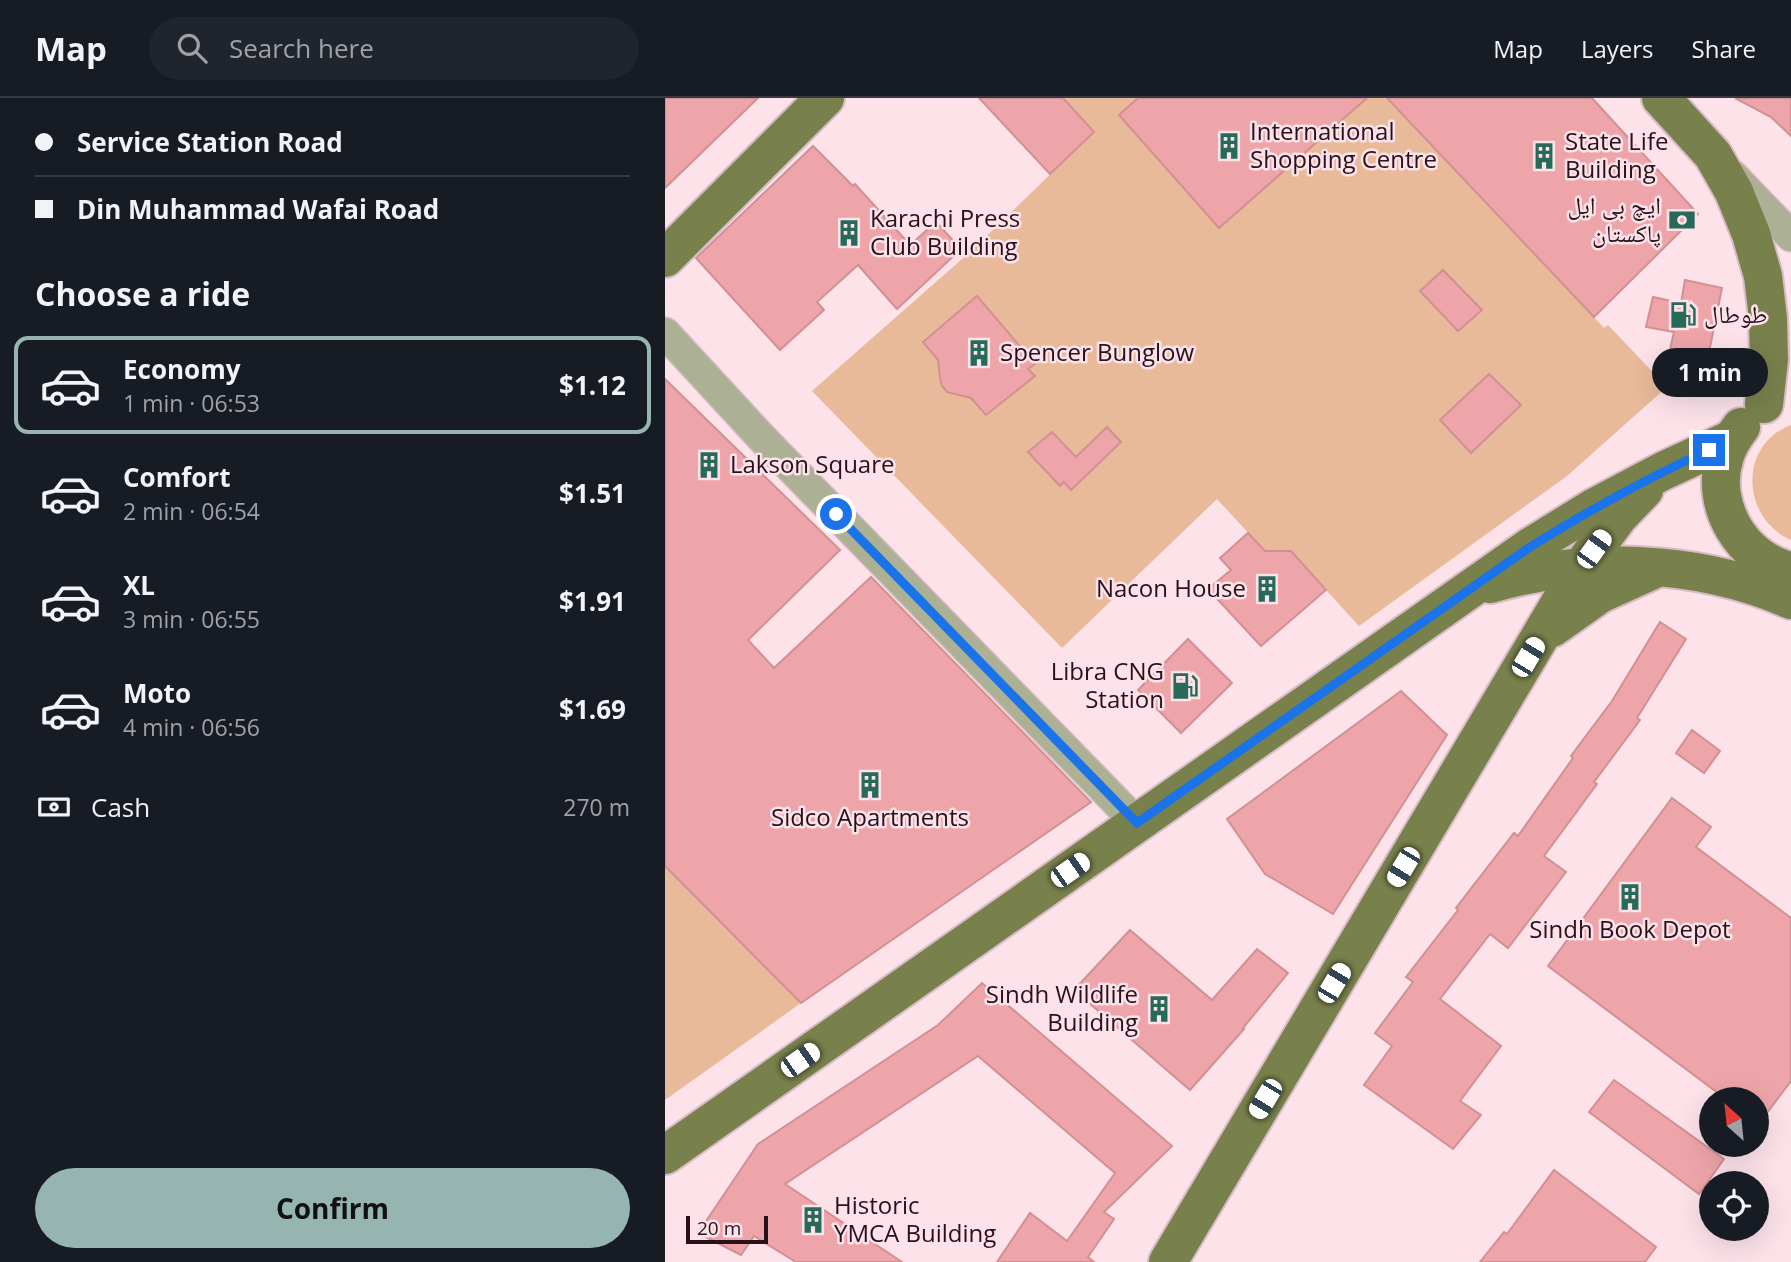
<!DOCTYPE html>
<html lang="en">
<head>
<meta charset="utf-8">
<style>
	body { margin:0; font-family:"Open Sans","Noto Naskh Arabic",sans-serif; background:#20242c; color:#f1f3f6; height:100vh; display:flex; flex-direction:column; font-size:26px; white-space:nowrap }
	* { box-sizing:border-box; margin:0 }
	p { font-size:23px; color:#9ea1a6 }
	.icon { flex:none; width:38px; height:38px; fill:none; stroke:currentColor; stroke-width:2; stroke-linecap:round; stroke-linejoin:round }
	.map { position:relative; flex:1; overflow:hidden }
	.sheet { display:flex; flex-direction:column; background:#171b24; width:665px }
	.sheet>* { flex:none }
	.guide { display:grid; align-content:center; height:154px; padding:0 35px; background:#171b24 }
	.needle { width:46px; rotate:333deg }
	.tools { position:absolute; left:1034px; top:989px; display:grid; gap:14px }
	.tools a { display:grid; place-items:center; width:70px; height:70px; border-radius:50%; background:#171b24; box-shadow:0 7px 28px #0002; font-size:35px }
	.scale { position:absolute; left:21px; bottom:18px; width:82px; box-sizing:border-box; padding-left:7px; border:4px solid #28111a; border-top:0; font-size:19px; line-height:24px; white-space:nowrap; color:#28111a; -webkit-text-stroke:5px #fde2ea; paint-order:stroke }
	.end { position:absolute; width:32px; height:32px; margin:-16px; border:9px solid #1a73e8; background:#fff; box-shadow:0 0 0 4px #fff }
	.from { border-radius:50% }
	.bubble { position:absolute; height:49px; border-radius:24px; background:#171b24; box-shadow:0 7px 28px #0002; font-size:23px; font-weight:700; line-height:49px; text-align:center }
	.car { position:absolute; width:21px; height:42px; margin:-21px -10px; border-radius:9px; box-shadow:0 0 5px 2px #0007; background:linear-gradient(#fff 24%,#345 0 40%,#fff 0 76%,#345 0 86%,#fff 0) }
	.guide b { display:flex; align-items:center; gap:24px; height:66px; font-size:26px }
	.guide b+b { border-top:2px solid #363941 }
	.guide i { width:18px; height:18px; background:#f1f3f6 }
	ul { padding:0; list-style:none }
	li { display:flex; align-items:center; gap:21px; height:98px; margin:0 14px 10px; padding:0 21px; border:4px solid transparent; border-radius:14px }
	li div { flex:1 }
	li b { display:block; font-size:26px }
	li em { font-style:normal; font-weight:700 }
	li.current { border-color:#96b5b0 }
	li>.icon { width:63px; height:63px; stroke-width:1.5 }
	h2 { padding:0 35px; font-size:32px; line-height:84px }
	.pay { display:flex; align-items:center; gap:18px; height:77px; padding:0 35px; font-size:26px }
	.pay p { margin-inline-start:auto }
	.button { display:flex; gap:14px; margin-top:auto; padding:14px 35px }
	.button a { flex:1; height:80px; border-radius:42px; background:#96b5b0; color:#111; font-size:28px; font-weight:700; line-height:80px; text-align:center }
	header { display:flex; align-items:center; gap:42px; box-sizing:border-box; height:98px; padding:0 35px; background:#171b24; border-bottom:2px solid #363941 }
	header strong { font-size:33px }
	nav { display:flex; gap:38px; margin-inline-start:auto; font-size:24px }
	.search { width:490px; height:63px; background:#20242c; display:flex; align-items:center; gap:18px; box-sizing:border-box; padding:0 24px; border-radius:38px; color:#9ea1a6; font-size:26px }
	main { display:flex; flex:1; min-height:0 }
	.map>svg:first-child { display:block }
	.green { fill:#e8ba9a }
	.building { fill:#eea5a9; stroke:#d19093; stroke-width:2 }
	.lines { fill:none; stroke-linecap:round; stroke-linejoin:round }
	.minor-casing { stroke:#d7bcc5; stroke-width:33 }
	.major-casing { stroke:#d7bcc5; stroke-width:42 }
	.minor { stroke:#acb195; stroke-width:30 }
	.major { stroke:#78804c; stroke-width:38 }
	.route { stroke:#1a73e8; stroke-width:9 }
	.labels { text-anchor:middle; stroke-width:5; stroke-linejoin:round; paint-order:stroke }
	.poi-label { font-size:24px; fill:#28111a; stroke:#fde2ea; text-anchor:start }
</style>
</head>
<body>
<header>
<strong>Map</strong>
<div class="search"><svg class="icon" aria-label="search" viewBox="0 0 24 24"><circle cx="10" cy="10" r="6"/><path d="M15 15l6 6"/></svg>Search here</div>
<nav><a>Map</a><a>Layers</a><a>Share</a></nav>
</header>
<main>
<section class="sheet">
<div class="guide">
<b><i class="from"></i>Service Station Road</b>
<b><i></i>Din Muhammad Wafai Road</b>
</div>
<h2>Choose a ride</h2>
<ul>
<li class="current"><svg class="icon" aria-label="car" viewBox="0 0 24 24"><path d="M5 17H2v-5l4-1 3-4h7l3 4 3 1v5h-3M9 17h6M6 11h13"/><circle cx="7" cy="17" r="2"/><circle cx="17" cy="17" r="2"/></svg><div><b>Economy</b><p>1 min · 06:53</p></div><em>$1.12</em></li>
<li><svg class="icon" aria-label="car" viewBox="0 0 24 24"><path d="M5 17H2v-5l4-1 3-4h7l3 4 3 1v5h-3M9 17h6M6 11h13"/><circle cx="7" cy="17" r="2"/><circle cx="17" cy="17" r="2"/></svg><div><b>Comfort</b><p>2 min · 06:54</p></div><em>$1.51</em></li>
<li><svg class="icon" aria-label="car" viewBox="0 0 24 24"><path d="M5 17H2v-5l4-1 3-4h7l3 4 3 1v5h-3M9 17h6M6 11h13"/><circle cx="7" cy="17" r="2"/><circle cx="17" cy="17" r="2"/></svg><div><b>XL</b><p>3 min · 06:55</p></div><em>$1.91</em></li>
<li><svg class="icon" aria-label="car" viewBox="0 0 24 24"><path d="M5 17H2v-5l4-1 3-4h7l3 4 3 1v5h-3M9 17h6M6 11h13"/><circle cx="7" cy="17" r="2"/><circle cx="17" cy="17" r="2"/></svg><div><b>Moto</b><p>4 min · 06:56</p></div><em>$1.69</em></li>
</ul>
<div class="pay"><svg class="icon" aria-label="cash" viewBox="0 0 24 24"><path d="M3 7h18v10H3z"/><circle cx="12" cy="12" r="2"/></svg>Cash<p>270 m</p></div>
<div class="button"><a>Confirm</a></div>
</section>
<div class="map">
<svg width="1126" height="1164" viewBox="0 0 1126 1164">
	<rect width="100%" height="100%" fill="#fde2ea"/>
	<g class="green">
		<path d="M398 0H473L454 17 554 130 702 0H722L939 230 943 227 1002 289 902 378 694 528 626 454 600 453 552 401 397 550 147 293 305 154 429 34Z"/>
		<path d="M1126 327V442C1076 420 1073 347 1126 327Z"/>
		<path d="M0 768 136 905 0 1002Z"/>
	</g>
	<g class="building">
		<path d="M0 0H93L0 90Z"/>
		<path d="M314 0H398L429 34 385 76Z"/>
		<path d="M473 0H702L554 130 454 17Z"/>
		<path d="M722 0H927L1033 116 929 219Z"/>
		<path d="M1070 0H1126V38L1106 19Z"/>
		<path d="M148 48 188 88 190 86 245 147 271 124 296 151 232 211 193 167 152 204 159 212 115 252 31 160Z"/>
		<path d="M778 172 817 212 793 233 755 193Z"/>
		<path d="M1020 182 1057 190 1042 264 1004 256 1009 234 981 229 988 199 1016 205Z"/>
		<path d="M312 198 370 266 363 271 370 278 321 317 306 300 282 294 277 288 275 280 273 262 258 244Z"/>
		<path d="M824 276 856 307 806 355 775 322Z"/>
		<path d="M0 281 175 452 83 542 109 570 206 479 426 704 136 905 0 768Z"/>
		<path d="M442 329 456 344 406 392 399 384 395 388 363 354 387 334 411 359Z"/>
		<path d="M583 435 600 453H626L661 492 596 548 543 491 566 472 555 460Z"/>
		<path d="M995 524 1021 541 972 620 975 622 929 684 932 686 879 758 901 774 843 850 825 836 775 901 836 948 795 1003 816 1017 788 1051 699 987 727 948 710 935 748 884 741 879 793 812 791 810 849 735 853 738 908 660 906 658 947 603Z"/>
		<path d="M523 541 567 585 516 635 473 592Z"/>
		<path d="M736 593 782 637 668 816 600 776 562 721Z"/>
		<path d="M1027 632 1055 653 1039 675 1011 655Z"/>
		<path d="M1007 700 1046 729 1031 749 1126 820V983L1092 1028V1001H1061L883 868Z"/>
		<path d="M465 832 547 902 592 851 623 875 578 930 579 931 525 992 409 892Z"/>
		<path d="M317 885 507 1048 439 1114 449 1121 423 1159 429 1164H332L365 1115 402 1143 450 1075 313 958 120 1086 237 1164H131L89 1138 76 1157 33 1135 93 1046 273 927Z"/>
		<path d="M949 982 1059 1061 1034 1096 924 1014Z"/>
		<path d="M889 1072 991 1149 980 1164H815L839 1134 842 1136Z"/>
	</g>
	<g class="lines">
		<defs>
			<g id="minor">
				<path d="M1068 78 1126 138"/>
				<path d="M0 235 96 339 472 725"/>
			</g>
			<g id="major">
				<path d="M996 0 1048 57 1069 94 1086 136 1098 178 1103 220 1104 262 1099 306"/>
				<path d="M0 160 160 0"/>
				<path d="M1076 329C1069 338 1063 347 1060 358 1044 406 1076 462 1126 473"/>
				<path d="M825 486C923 458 1031 461 1126 502"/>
				<path d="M887 530 935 496 986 473"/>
				<path d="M0 1057 865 449 930 409 998 373 1067 341"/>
				<path d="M503 1164 917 468 954 418 979 392"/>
			</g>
		</defs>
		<use href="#minor" class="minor-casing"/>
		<use href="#major" class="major-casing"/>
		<use href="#minor" class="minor"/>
		<use href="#major" class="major"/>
	</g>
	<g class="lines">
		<path class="route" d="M171 416 472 725 865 449C923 413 982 380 1044 352"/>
	</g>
	<defs>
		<symbol id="building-bare" viewBox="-9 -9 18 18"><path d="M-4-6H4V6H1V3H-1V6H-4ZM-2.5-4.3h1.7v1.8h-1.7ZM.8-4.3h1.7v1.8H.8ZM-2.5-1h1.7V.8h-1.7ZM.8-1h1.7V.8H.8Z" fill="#266a5a" stroke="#fde2ea" stroke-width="2.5" paint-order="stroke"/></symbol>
		<symbol id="bank-bare" viewBox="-9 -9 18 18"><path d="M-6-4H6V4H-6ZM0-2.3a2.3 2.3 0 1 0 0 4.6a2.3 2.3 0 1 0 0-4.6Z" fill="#266a5a" stroke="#fde2ea" stroke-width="2.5" paint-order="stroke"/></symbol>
		<symbol id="fuel-bare" viewBox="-9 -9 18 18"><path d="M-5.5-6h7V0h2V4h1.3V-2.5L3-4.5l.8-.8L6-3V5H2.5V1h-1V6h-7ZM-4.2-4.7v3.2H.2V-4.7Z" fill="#266a5a" stroke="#fde2ea" stroke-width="2.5" paint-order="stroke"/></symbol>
	</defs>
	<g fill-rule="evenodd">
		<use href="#building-bare" x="545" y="29" width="38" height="38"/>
		<use href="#building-bare" x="860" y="39" width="38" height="38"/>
		<use href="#bank-bare" x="998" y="103" width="38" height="38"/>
		<use href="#building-bare" x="165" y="116" width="38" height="38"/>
		<use href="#fuel-bare" x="999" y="198" width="38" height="38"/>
		<use href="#building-bare" x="295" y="236" width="38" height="38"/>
		<use href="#building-bare" x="25" y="348" width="38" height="38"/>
		<use href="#building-bare" x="583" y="472" width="38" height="38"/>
		<use href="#fuel-bare" x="501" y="569" width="38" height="38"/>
		<use href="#building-bare" x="186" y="668" width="38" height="38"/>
		<use href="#building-bare" x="946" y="780" width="38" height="38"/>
		<use href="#building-bare" x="475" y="892" width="38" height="38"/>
		<use href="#building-bare" x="129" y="1103" width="38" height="38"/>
	</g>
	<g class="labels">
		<g class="poi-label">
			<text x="585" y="42">International<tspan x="585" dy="28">Shopping Centre</tspan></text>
			<text x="900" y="52">State Life<tspan x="900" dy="28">Building</tspan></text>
			<text x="996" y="116" text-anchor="end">ایچ بی ایل<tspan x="996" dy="28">پاکستان</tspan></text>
			<text x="205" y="129">Karachi Press<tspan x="205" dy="28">Club Building</tspan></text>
			<text x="1039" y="225">طوطال</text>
			<text x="335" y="263">Spencer Bunglow</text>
			<text x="65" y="375">Lakson Square</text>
			<text x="581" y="499" text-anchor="end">Nacon House</text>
			<text x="499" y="582" text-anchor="end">Libra CNG<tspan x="499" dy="28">Station</tspan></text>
			<text x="205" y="728" text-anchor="middle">Sidco Apartments</text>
			<text x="965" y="840" text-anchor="middle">Sindh Book Depot</text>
			<text x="473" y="905" text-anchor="end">Sindh Wildlife<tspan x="473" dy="28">Building</tspan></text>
			<text x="169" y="1116">Historic<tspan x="169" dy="28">YMCA Building</tspan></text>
		</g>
	</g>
</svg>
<div class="tools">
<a><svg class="needle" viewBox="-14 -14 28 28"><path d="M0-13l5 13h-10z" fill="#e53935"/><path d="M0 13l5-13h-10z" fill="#9ea1a6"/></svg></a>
<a><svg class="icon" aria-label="locate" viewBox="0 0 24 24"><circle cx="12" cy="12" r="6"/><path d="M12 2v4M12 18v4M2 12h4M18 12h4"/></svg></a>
</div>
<div class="scale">20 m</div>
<i class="end from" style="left:171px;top:416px"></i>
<i class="end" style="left:1044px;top:352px"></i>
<div class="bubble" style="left:987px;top:250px;width:116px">1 min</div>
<i class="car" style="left:929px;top:451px;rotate:36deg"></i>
<i class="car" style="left:863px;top:559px;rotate:31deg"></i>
<i class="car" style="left:738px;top:769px;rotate:211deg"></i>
<i class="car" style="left:405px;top:772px;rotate:55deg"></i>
<i class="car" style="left:669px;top:885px;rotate:31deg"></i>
<i class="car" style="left:135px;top:962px;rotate:55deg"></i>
<i class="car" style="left:600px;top:1001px;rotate:211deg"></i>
</div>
</main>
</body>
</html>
